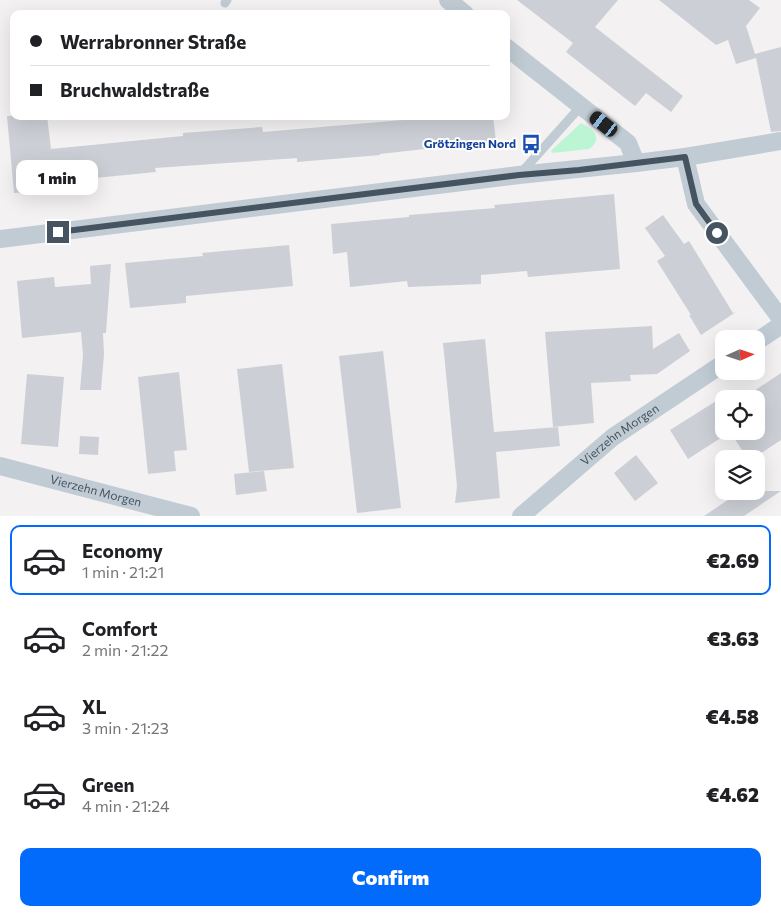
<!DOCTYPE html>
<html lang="en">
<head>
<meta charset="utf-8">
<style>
	body { margin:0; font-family:Commissioner,sans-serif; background:#f2f2f2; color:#202124; height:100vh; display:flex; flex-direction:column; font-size:19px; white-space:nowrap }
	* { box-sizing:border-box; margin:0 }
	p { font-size:16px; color:#757577 }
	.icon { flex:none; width:28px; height:28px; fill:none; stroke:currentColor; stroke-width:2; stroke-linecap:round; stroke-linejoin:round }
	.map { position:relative; height:516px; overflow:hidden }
	.panel { display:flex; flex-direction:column; background:#fff; flex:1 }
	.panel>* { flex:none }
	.guide { position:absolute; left:10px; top:10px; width:500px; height:110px; border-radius:10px; box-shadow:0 5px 20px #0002; display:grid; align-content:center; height:110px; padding:0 20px; background:#fff }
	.needle { width:32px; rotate:87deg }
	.tools { position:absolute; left:715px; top:330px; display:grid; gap:10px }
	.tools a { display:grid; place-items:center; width:50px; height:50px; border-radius:10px; background:#fff; box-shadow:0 5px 20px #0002; font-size:25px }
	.end { position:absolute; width:22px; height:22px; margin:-11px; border:6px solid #465461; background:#fff; box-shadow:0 0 0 2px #fff }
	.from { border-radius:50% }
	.bubble { position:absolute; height:35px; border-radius:10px; background:#fff; box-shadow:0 5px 20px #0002; font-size:16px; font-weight:800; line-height:35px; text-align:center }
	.car { position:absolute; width:15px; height:30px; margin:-15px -8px; border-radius:6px; box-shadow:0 0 4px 1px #0007; background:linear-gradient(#222 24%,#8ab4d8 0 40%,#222 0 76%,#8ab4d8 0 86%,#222 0) }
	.guide b { display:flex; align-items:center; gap:18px; height:48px; font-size:19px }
	.guide b+b { border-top:1px solid #e0e0e0 }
	.guide i { width:12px; height:12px; background:#202124 }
	ul { padding:9px 0 0; list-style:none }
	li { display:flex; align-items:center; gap:15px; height:70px; margin:0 10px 8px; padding:0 10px; border:2px solid transparent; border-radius:10px }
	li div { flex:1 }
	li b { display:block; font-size:19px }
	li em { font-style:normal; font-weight:800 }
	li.active { border-color:#026bfc }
	li>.icon { width:45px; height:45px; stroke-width:1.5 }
	.cta { display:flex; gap:10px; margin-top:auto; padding:10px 20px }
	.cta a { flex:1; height:58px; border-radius:10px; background:#026bfc; color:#fff; font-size:20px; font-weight:800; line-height:58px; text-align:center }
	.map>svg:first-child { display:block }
	.green { fill:#bbf5d3 }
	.building { fill:#ccd0d6 }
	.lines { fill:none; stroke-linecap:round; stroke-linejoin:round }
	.lane { stroke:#c0cbd4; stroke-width:9 }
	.street { stroke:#c0cbd4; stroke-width:18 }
	.route { stroke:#465461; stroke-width:6 }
	.labels { text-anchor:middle; stroke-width:4; stroke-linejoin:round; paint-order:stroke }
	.transit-label { font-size:12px; font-weight:bold; fill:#164399; stroke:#fff; text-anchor:end }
	.street-label { font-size:12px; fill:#465461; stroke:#fff }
</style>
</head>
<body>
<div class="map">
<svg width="781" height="516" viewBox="0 0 781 516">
	<rect width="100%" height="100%" fill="#f3f1f1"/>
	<path class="green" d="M581 123C593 129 604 138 589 149L553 153 551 151Z"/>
	<g class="building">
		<path d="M517 0H618L595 27 683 96 671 112 646 93 635 106 566 52 573 43Z"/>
		<path d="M659 0H749L760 8 746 26 755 54 781 47V131L771 132 756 58 736 64 728 40 716 45Z"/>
		<path d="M7 116H47L51 149 183 136V133L262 127 263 132 403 120 402 116H493L496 141 380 154V155L297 162V158L155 168 156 172 44 183 45 191 14 193Z"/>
		<path d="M614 194 620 269 528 277 527 271 481 275V284L408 287 407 281 350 287 347 252 333 254 331 224 409 217V215L495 208 494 205Z"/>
		<path d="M663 215 684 244 689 241 733 313 736 312 701 335 689 315H691L657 261 665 256 645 228Z"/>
		<path d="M289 245 293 286 186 296V303L130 308 125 263 203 256 202 253Z"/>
		<path d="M111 264 106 333H103L104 354 101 390H80L83 355 81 332 22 338 17 281 54 277 55 287 91 284 90 266Z"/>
		<path d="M652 326 653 349 679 333 690 351 657 374 630 375 631 381 591 383 594 423 553 427 545 332Z"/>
		<path d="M485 339 494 432 558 427 560 446 496 452 500 498 455 503 457 486 443 343Z"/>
		<path d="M383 351 401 508 357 513 339 356Z"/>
		<path d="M282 364 294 468 249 472 237 369Z"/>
		<path d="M179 372 187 450 174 451 176 471 148 474 138 377Z"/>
		<path d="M781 373V440L752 459H748L730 432 688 459 670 430 721 398 724 403V431H756V399H742Z"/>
		<path d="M27 374 64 377 58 447 21 444Z"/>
		<path d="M80 436 99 437 98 455 79 454Z"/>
		<path d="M636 455 658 483 635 501 614 473Z"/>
		<path d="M264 471 267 491 236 495 234 474Z"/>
		<path d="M741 491H781L744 516H704Z"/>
	</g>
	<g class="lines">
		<g class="lane">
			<path d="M225 3 227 0"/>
			<path d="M521 173 581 106"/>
		</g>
		<g class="street">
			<path d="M448 0 465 14"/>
			<path d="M506 47 628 143 636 163"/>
			<path d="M685 157 696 204 781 319"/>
			<path d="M0 239 519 175 636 163 685 157 781 141"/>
			<path d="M756 342 781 325"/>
			<path id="s1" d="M0 466 191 516"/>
			<path id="s2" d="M521 516 613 437 724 363"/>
		</g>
	</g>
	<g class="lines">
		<path class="route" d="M58 232 519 175 579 170 685 157 696 204 717 233"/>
	</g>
	<defs>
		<symbol id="bus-bare" viewBox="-9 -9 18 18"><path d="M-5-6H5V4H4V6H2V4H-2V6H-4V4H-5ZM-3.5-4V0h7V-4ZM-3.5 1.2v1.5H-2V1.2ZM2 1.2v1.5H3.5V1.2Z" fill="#1a4fb4" stroke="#fff" stroke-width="2.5" paint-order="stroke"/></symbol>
	</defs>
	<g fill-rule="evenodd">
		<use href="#bus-bare" x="517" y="130" width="28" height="28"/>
	</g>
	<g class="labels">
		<g class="transit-label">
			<text x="516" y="148">Grötzingen Nord</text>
		</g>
		<g class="street-label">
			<text dy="4" stroke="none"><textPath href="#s2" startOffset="128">Vierzehn Morgen</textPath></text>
			<text dy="4" stroke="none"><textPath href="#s1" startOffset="99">Vierzehn Morgen</textPath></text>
		</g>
	</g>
</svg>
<div class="tools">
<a><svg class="needle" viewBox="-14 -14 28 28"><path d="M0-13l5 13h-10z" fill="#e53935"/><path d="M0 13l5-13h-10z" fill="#757577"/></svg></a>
<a><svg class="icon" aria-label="locate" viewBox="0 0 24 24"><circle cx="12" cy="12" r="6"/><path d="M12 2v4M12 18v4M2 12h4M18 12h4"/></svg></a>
<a><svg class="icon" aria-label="layers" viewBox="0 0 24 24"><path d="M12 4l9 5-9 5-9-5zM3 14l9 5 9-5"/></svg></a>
</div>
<i class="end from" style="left:717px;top:233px"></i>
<i class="end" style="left:58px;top:232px"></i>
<div class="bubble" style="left:16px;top:160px;width:82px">1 min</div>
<i class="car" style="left:604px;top:124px;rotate:308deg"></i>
<div class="guide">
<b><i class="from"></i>Werrabronner Straße</b>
<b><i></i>Bruchwaldstraße</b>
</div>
</div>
<section class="panel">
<ul>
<li class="active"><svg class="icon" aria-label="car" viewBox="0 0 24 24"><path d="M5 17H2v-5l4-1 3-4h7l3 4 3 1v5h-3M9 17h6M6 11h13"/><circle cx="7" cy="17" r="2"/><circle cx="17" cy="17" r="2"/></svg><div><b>Economy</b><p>1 min · 21:21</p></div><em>€2.69</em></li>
<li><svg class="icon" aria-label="car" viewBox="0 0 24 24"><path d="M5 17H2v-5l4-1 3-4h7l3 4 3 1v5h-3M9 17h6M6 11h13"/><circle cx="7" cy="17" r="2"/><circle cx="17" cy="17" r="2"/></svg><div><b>Comfort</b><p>2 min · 21:22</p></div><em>€3.63</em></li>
<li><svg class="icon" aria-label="car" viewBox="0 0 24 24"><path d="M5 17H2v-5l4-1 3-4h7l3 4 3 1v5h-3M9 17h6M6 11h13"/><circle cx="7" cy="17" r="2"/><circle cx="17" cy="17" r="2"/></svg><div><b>XL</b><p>3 min · 21:23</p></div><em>€4.58</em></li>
<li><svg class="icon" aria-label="car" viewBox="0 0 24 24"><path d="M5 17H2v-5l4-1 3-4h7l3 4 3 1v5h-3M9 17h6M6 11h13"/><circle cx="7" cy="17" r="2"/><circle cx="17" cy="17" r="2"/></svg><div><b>Green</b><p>4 min · 21:24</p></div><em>€4.62</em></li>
</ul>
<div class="cta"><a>Confirm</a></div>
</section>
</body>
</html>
